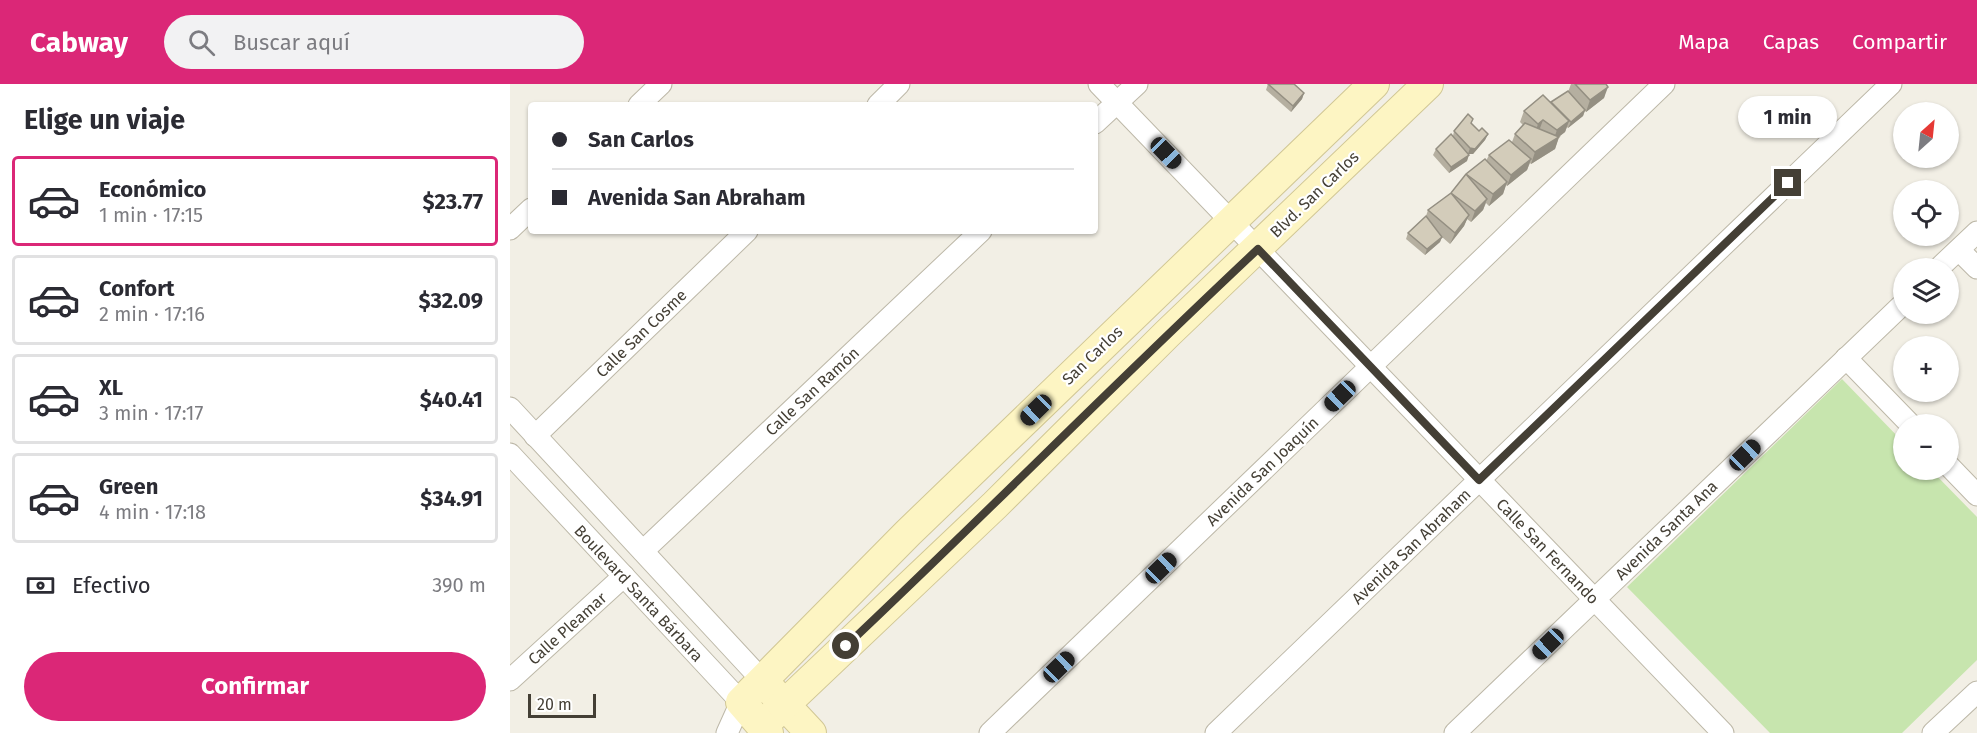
<!DOCTYPE html>
<html lang="es">
<head>
<meta charset="utf-8">
<style>
	body { margin:0; font-family:"Fira Sans",sans-serif; background:#f2f2f3; color:#2b2b33; height:100vh; display:flex; flex-direction:column; font-size:22px; white-space:nowrap }
	* { box-sizing:border-box; margin:0 }
	p { font-size:20px; color:#7c7c81 }
	.icon { flex:none; width:33px; height:33px; fill:none; stroke:currentColor; stroke-width:2; stroke-linecap:round; stroke-linejoin:round }
	.map { position:relative; flex:1; overflow:hidden }
	.details { display:flex; flex-direction:column; background:#fff; width:510px }
	.details>* { flex:none }
	.top-card { position:absolute; left:18px; top:18px; width:570px; height:132px; border-radius:6px; box-shadow:0 2px 4px #0004; display:grid; align-content:center; height:132px; padding:0 24px; background:#fff }
	.needle { width:39px; rotate:27deg }
	.fabs { position:absolute; left:1383px; top:18px; display:grid; gap:12px }
	.fabs a { display:grid; place-items:center; width:66px; height:66px; border-radius:50%; background:#fff; box-shadow:0 2px 4px #0004; font-size:30px }
	.scale { position:absolute; left:18px; bottom:15px; width:68px; box-sizing:border-box; padding-left:6px; border:3px solid #443f35; border-top:0; font-size:16px; line-height:21px; white-space:nowrap; color:#443f35; -webkit-text-stroke:4px #fff; paint-order:stroke }
	.end { position:absolute; width:27px; height:27px; margin:-14px; border:8px solid #443f35; background:#fff; box-shadow:0 0 0 3px #fff }
	.from { border-radius:50% }
	.bubble { position:absolute; height:42px; border-radius:21px; background:#fff; box-shadow:0 2px 4px #0004; font-size:20px; font-weight:700; line-height:42px; text-align:center }
	.car { position:absolute; width:18px; height:36px; margin:-18px -9px; border-radius:8px; box-shadow:0 0 4px 2px #0007; background:linear-gradient(#222 24%,#8ab4d8 0 40%,#222 0 76%,#8ab4d8 0 86%,#222 0) }
	.top-card b { display:flex; align-items:center; gap:21px; height:57px; font-size:22px }
	.top-card b+b { border-top:2px solid #e1e1e2 }
	.top-card i { width:15px; height:15px; background:#2b2b33 }
	ul { padding:0; list-style:none }
	li { display:flex; align-items:center; gap:18px; height:90px; margin:0 12px 9px; padding:0 12px; border:3px solid #e1e1e2; border-radius:6px }
	li div { flex:1 }
	li b { display:block; font-size:22px }
	li em { font-style:normal; font-weight:700 }
	li.active { border-color:#db2777 }
	li>.icon { width:54px; height:54px; stroke-width:1.5 }
	h2 { padding:0 24px; font-size:27px; line-height:72px }
	.pay { display:flex; align-items:center; gap:15px; height:66px; padding:0 24px; font-size:22px }
	.pay p { margin-inline-start:auto }
	.primary-button { display:flex; gap:12px; margin-top:auto; padding:12px 24px }
	.primary-button a { flex:1; height:69px; border-radius:36px; background:#db2777; color:#fff; font-size:24px; font-weight:700; line-height:69px; text-align:center }
	header { display:flex; align-items:center; gap:36px; box-sizing:border-box; height:84px; padding:0 30px; background:#db2777; color:#fff }
	header strong { font-size:28px }
	nav { display:flex; gap:33px; margin-inline-start:auto; font-size:21px }
	.search { width:420px; height:54px; background:#f2f2f3; display:flex; align-items:center; gap:15px; box-sizing:border-box; padding:0 21px; border-radius:33px; color:#7c7c81; font-size:22px }
	main { display:flex; flex:1; min-height:0 }
	.map>svg:first-child { display:block }
	.green { fill:#c7e5ae }
	.lines { fill:none; stroke-linecap:round; stroke-linejoin:round }
	.minor-casing { stroke:#bdb8a8; stroke-width:23 }
	.secondary-casing { stroke:#d1c795; stroke-width:32 }
	.minor { stroke:#fff; stroke-width:21 }
	.secondary { stroke:#fdf5c3; stroke-width:30 }
	.wall { fill:#b5afa0 }
	.shaded-wall { fill:#948f82 }
	.building { fill:#d3ccba; stroke:#948f82; stroke-width:1.5 }
	.route { stroke:#443f35; stroke-width:8 }
	.labels { text-anchor:middle; stroke-width:4.5; stroke-linejoin:round; paint-order:stroke }
	.street-label { font-size:16px; fill:#443f35; stroke:#fff }
</style>
</head>
<body>
<header>
<strong>Cabway</strong>
<div class="search"><svg class="icon" aria-label="search" viewBox="0 0 24 24"><circle cx="10" cy="10" r="6"/><path d="M15 15l6 6"/></svg>Buscar aquí</div>
<nav><a>Mapa</a><a>Capas</a><a>Compartir</a></nav>
</header>
<main>
<section class="details">
<h2>Elige un viaje</h2>
<ul>
<li class="active"><svg class="icon" aria-label="car" viewBox="0 0 24 24"><path d="M5 17H2v-5l4-1 3-4h7l3 4 3 1v5h-3M9 17h6M6 11h13"/><circle cx="7" cy="17" r="2"/><circle cx="17" cy="17" r="2"/></svg><div><b>Económico</b><p>1 min · 17:15</p></div><em>$23.77</em></li>
<li><svg class="icon" aria-label="car" viewBox="0 0 24 24"><path d="M5 17H2v-5l4-1 3-4h7l3 4 3 1v5h-3M9 17h6M6 11h13"/><circle cx="7" cy="17" r="2"/><circle cx="17" cy="17" r="2"/></svg><div><b>Confort</b><p>2 min · 17:16</p></div><em>$32.09</em></li>
<li><svg class="icon" aria-label="car" viewBox="0 0 24 24"><path d="M5 17H2v-5l4-1 3-4h7l3 4 3 1v5h-3M9 17h6M6 11h13"/><circle cx="7" cy="17" r="2"/><circle cx="17" cy="17" r="2"/></svg><div><b>XL</b><p>3 min · 17:17</p></div><em>$40.41</em></li>
<li><svg class="icon" aria-label="car" viewBox="0 0 24 24"><path d="M5 17H2v-5l4-1 3-4h7l3 4 3 1v5h-3M9 17h6M6 11h13"/><circle cx="7" cy="17" r="2"/><circle cx="17" cy="17" r="2"/></svg><div><b>Green</b><p>4 min · 17:18</p></div><em>$34.91</em></li>
</ul>
<div class="pay"><svg class="icon" aria-label="cash" viewBox="0 0 24 24"><path d="M3 7h18v10H3z"/><circle cx="12" cy="12" r="2"/></svg>Efectivo<p>390 m</p></div>
<div class="primary-button"><a>Confirmar</a></div>
</section>
<div class="map">
<svg width="1467" height="649" viewBox="0 0 1467 649">
	<rect width="100%" height="100%" fill="#f2efe5"/>
	<path class="green" d="M1332 295 1393 358 1394 386H1421L1467 433V576L1392 649H1260L1117 503Z"/>
	<g class="lines">
		<defs>
			<g id="minor">
				<path d="M589 0 1213 649"/>
				<path d="M129 21 151 0"/>
				<path d="M368 21 389 0"/>
				<path d="M585 39 627 0"/>
				<path d="M0 145 21 125"/>
				<path d="M1449 166 1467 184"/>
				<path d="M1429 184 1467 148"/>
				<path d="M1336 274 1400 340"/>
				<path d="M0 324 252 596"/>
				<path d="M25 352 237 147"/>
				<path d="M0 370 231 618 217 649"/>
				<path d="M1438 381 1467 411"/>
				<path d="M133 467 471 147"/>
				<path d="M0 596 114 492"/>
				<path d="M480 649 1154 0"/>
				<path d="M706 649 1381 0"/>
				<path d="M945 649 1394 219"/>
				<path d="M1423 649 1467 608"/>
			</g>
			<g id="secondary">
				<path d="M260 605 301 649"/>
				<path d="M252 642 485 421 657 250 918 0"/>
				<path d="M258 649 231 618 398 449 864 0"/>
			</g>
		</defs>
		<use href="#minor" class="minor-casing"/>
		<use href="#secondary" class="secondary-casing"/>
		<use href="#minor" class="minor"/>
		<use href="#secondary" class="secondary"/>
	</g>
	<g class="wall">
		<path d="M758 0 794 9 792 15 781 28 756 6Z"/>
		<path d="M1061 0H1096L1094 14 1076 28 1075 27 1073 32 1058 44 1057 43 1055 48 1049 53 1045 65 1021 80 1020 79 1017 86 997 102 996 101 993 110 979 122 976 119 973 126 961 138 957 135 954 142 940 160 932 153 930 158 915 171 896 155 898 149 916 132 918 126 941 109 956 90 976 77 979 71 1002 58 1005 50 1013 41 1010 38 1014 27 1041 18 1058 8Z"/>
		<path d="M961 39 969 47 978 50 975 56 963 70H958L957 77 939 89 923 71 926 65 943 52 944 47Z"/>
	</g>
	<g class="shaded-wall">
		<path d="M1098 3 1094 14 1076 28 1080 16Z"/>
		<path d="M794 9 792 15 781 28 783 22Z"/>
		<path d="M1075 26 1073 32 1058 44 1061 38Z"/>
		<path d="M1033 36 1029 47 1024 52 1028 40Z"/>
		<path d="M1059 37 1055 48 1043 57 1047 46Z"/>
		<path d="M978 50 975 56 963 70H958L960 64Z"/>
		<path d="M1049 53 1045 65 1021 80 1025 68Z"/>
		<path d="M959 71 957 77 939 89 941 83Z"/>
		<path d="M1021 75 1017 86 997 102 1001 91Z"/>
		<path d="M997 98 993 110 979 122 983 110Z"/>
		<path d="M977 115 973 126 961 138 965 127Z"/>
		<path d="M959 131 954 142 940 160 945 149Z"/>
		<path d="M932 153 930 158 915 171 917 165Z"/>
	</g>
	<g class="building">
		<path d="M758 0H784L794 9 783 22Z"/>
		<path d="M1065 0H1096L1098 3 1080 16Z"/>
		<path d="M1058 7 1075 26 1061 38 1041 18Z"/>
		<path d="M1033 11 1059 37 1047 46 1033 36 1028 40 1014 27Z"/>
		<path d="M958 30 963 35 961 39 969 47 972 44 978 50 965 65 960 64 944 47Z"/>
		<path d="M1015 39 1049 53 1025 68 1005 50Z"/>
		<path d="M941 50 959 71 941 83 926 65Z"/>
		<path d="M999 56 1021 75 1001 91 979 71Z"/>
		<path d="M975 75 997 98 983 110 956 90 977 115 965 127 941 109 959 131 945 149 918 126 941 109 956 90Z"/>
		<path d="M916 132 932 153 917 165 898 149Z"/>
	</g>
	<g class="lines">
		<path class="route" d="M336 562C475 431 609 295 748 165L969 396 1278 99"/>
	</g>
	<g class="labels">
		<g class="street-label">
			<text transform="translate(804 110) rotate(-44)" y="6">Blvd. San Carlos</text>
			<text transform="translate(131 249) rotate(-44)" y="6">Calle San Cosme</text>
			<text transform="translate(582 271) rotate(-44)" y="6">San Carlos</text>
			<text transform="translate(302 307) rotate(-43)" y="6">Calle San Ramón</text>
			<text transform="translate(752 387) rotate(-44)" y="6">Avenida San Joaquín</text>
			<text transform="translate(1156 446) rotate(-44)" y="6">Avenida Santa Ana</text>
			<text transform="translate(901 462) rotate(-44)" y="6">Avenida San Abraham</text>
			<text transform="translate(1038 467) rotate(46)" y="6">Calle San Fernando</text>
			<text transform="translate(129 509) rotate(47)" y="6">Boulevard Santa Bárbara</text>
			<text transform="translate(57 544) rotate(-42)" y="6">Calle Pleamar</text>
		</g>
	</g>
</svg>
<div class="fabs">
<a><svg class="needle" viewBox="-14 -14 28 28"><path d="M0-13l5 13h-10z" fill="#e53935"/><path d="M0 13l5-13h-10z" fill="#7c7c81"/></svg></a>
<a><svg class="icon" aria-label="locate" viewBox="0 0 24 24"><circle cx="12" cy="12" r="6"/><path d="M12 2v4M12 18v4M2 12h4M18 12h4"/></svg></a>
<a><svg class="icon" aria-label="layers" viewBox="0 0 24 24"><path d="M12 4l9 5-9 5-9-5zM3 14l9 5 9-5"/></svg></a>
<a>+</a>
<a>−</a>
</div>
<div class="scale">20 m</div>
<i class="end from" style="left:336px;top:562px"></i>
<i class="end" style="left:1278px;top:99px"></i>
<div class="bubble" style="left:1228px;top:12px;width:99px">1 min</div>
<i class="car" style="left:656px;top:69px;rotate:136deg"></i>
<i class="car" style="left:830px;top:312px;rotate:226deg"></i>
<i class="car" style="left:526px;top:326px;rotate:226deg"></i>
<i class="car" style="left:1235px;top:371px;rotate:46deg"></i>
<i class="car" style="left:651px;top:484px;rotate:46deg"></i>
<i class="car" style="left:1038px;top:560px;rotate:226deg"></i>
<i class="car" style="left:549px;top:583px;rotate:46deg"></i>
<div class="top-card">
<b><i class="from"></i>San Carlos</b>
<b><i></i>Avenida San Abraham</b>
</div>
</div>
</main>
</body>
</html>
